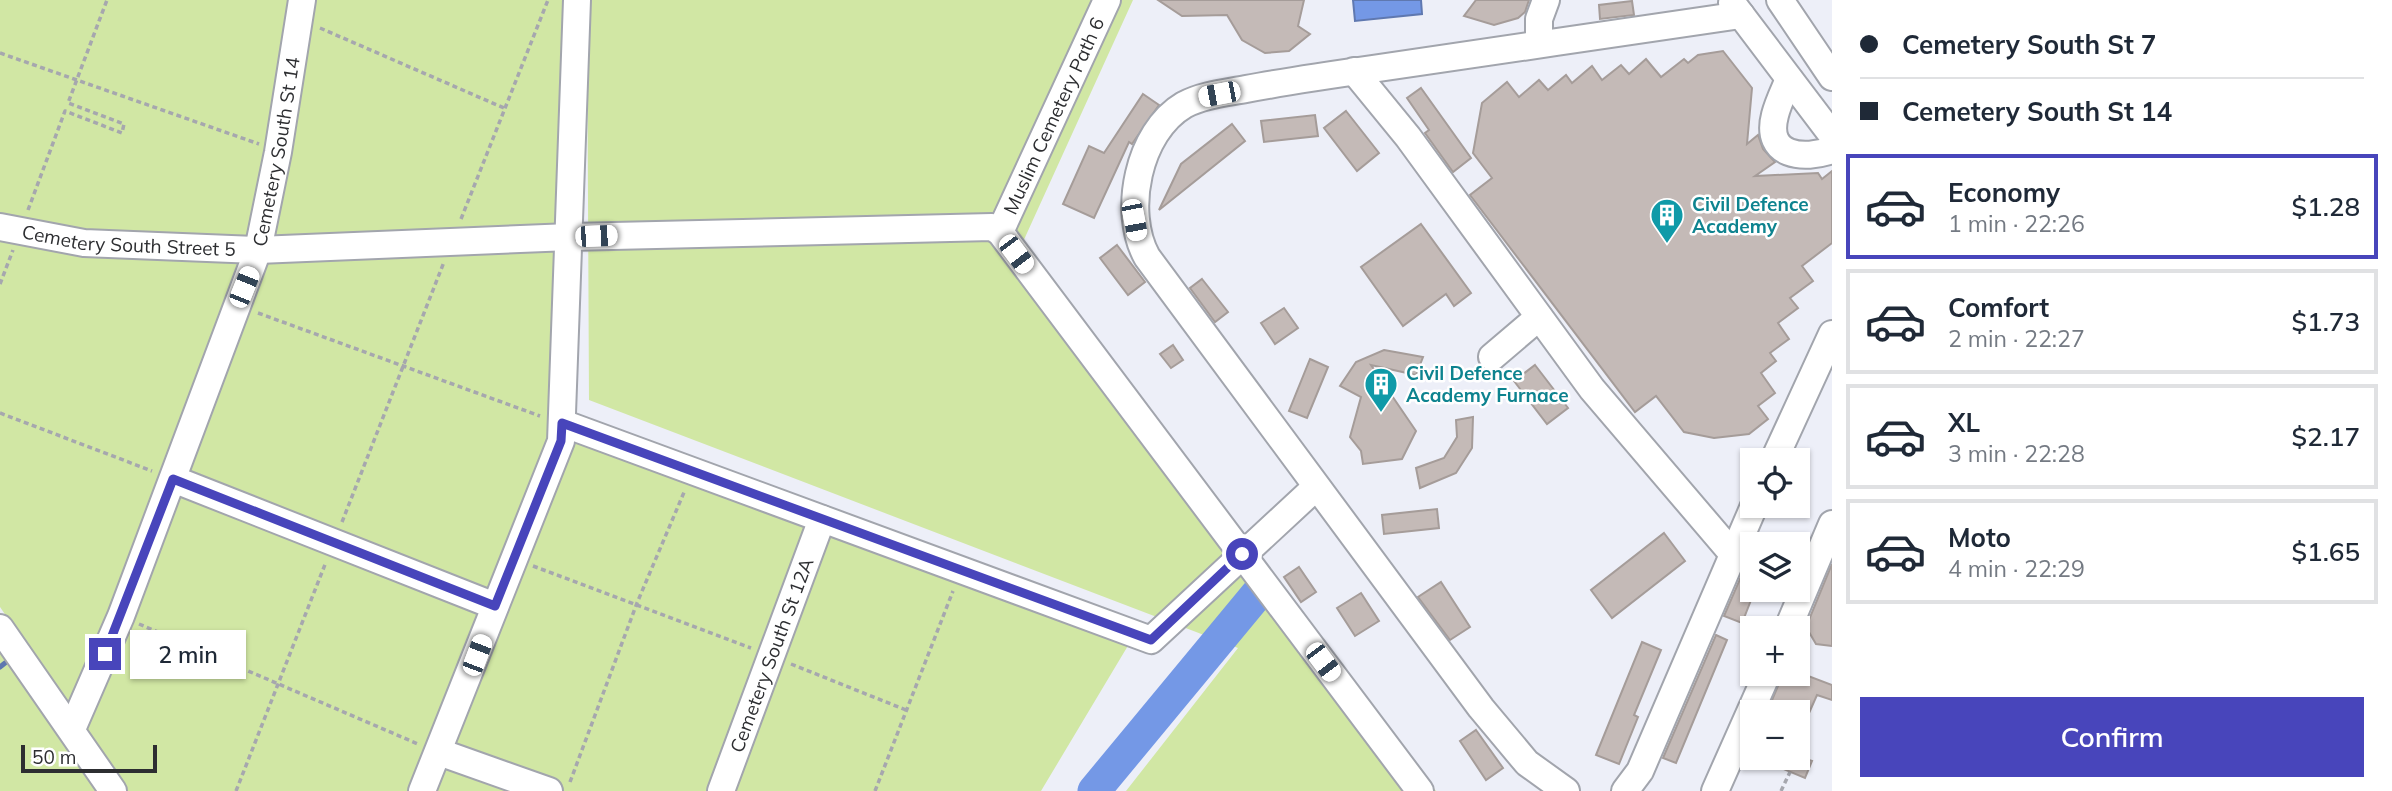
<!DOCTYPE html>
<html lang="en">
<head>
<meta charset="utf-8">
<style>
	body { margin:0; font-family:Mulish,sans-serif; background:#f6f6f7; color:#1f2937; height:100vh; display:flex; flex-direction:column; font-size:26px; white-space:nowrap }
	* { box-sizing:border-box; margin:0 }
	p { font-size:23px; color:#747a83 }
	.icon { flex:none; width:38px; height:38px; fill:none; stroke:currentColor; stroke-width:2; stroke-linecap:round; stroke-linejoin:round }
	.map { position:relative; flex:1; overflow:hidden }
	.sheet { display:flex; flex-direction:column; background:#fff; width:560px }
	.sheet>* { flex:none }
	.top-card { display:grid; align-content:center; height:154px; padding:0 28px; background:#fff }
	.buttons { position:absolute; left:1740px; top:448px; display:grid; gap:14px }
	.buttons a { display:grid; place-items:center; width:70px; height:70px; border-radius:0px; background:#fff; box-shadow:0 2px 5px #0004; font-size:35px }
	.scale { position:absolute; left:21px; bottom:18px; width:136px; box-sizing:border-box; padding-left:7px; border:4px solid #2d2e31; border-top:0; font-size:19px; line-height:24px; white-space:nowrap; color:#2d2e31; -webkit-text-stroke:5px #fff; paint-order:stroke }
	.end { position:absolute; width:32px; height:32px; margin:-16px; border:9px solid #4845bb; background:#fff; box-shadow:0 0 0 4px #fff }
	.from { border-radius:50% }
	.bubble { position:absolute; height:49px; border-radius:0px; background:#fff; box-shadow:0 2px 5px #0004; font-size:23px; font-weight:600; line-height:49px; text-align:center }
	.car { position:absolute; width:21px; height:42px; margin:-21px -10px; border-radius:9px; box-shadow:0 0 5px 2px #0007; background:linear-gradient(#fff 24%,#345 0 40%,#fff 0 76%,#345 0 86%,#fff 0) }
	.top-card b { display:flex; align-items:center; gap:24px; height:66px; font-size:26px }
	.top-card b+b { border-top:2px solid #e0e1e3 }
	.top-card i { width:18px; height:18px; background:#1f2937 }
	ul { padding:0; list-style:none }
	li { display:flex; align-items:center; gap:21px; height:105px; margin:0 14px 10px; padding:0 14px; border:4px solid #e0e1e3; border-radius:0px }
	li div { flex:1 }
	li b { display:block; font-size:26px }
	li em { font-style:normal; font-weight:600 }
	li.current { border-color:#4845bb }
	li>.icon { width:63px; height:63px; stroke-width:1.5 }
	.action { display:flex; gap:14px; margin-top:auto; padding:14px 28px }
	.action a { flex:1; height:80px; border-radius:0px; background:#4845bb; color:#fff; font-size:28px; font-weight:600; line-height:80px; text-align:center }
	main { display:flex; flex:1; min-height:0 }
	.map>svg:first-child { display:block }
	.green { fill:#d1e7a4 }
	.water { fill:#7498e6; stroke:#5f78b0; stroke-width:2 }
	.lines { fill:none; stroke-linecap:round; stroke-linejoin:round }
	.stream { stroke:#5f78b0; stroke-width:5 }
	.river { stroke:#7498e6; stroke-width:33 }
	.building { fill:#c4bab7; stroke:#a59c99; stroke-width:2 }
	.minor-casing { stroke:#a2a5ad; stroke-width:30 }
	.path { stroke:#a6a7ae; stroke-width:3.5; stroke-dasharray:5 3.5; stroke-linecap:butt }
	.minor { stroke:#fff; stroke-width:26 }
	.route { stroke:#4845bb; stroke-width:9 }
	.labels { text-anchor:middle; stroke-width:5; stroke-linejoin:round; paint-order:stroke }
	.street-label { font-size:19px; fill:#2d2e31; stroke:#fff }
	.culture-label { font-size:19px; font-weight:bold; fill:#0d838f; stroke:#fff; text-anchor:start }
</style>
</head>
<body>
<main>
<div class="map">
<svg width="1832" height="791" viewBox="0 0 1832 791">
	<rect width="100%" height="100%" fill="#edeff8"/>
	<g class="green">
		<path d="M0 0H568L556 427 1129 644 1041 791H126L0 607Z"/>
		<path d="M587 0H1133L1022 244 1436 791H1126L1238 648 589 400Z"/>
		<path d="M0 652 49 717 96 791H0Z"/>
	</g>
	<path class="water" d="M1353 0H1421L1422 14 1355 21Z"/>
	<g class="lines">
		<path class="stream" d="M0 667 5 663"/>
		<path class="river" d="M1094 791 1258 593"/>
	</g>
	<g class="building">
		<path d="M1158 0H1304L1298 26 1310 34 1289 51 1265 53 1242 40 1227 15 1182 16Z"/>
		<path d="M1476 0H1529L1525 12 1518 18 1494 25 1464 16Z"/>
		<path d="M1632 1 1634 15 1600 19 1599 5Z"/>
		<path d="M1723 51 1752 88 1747 144 1758 135 1763 149 1775 162 1755 176 1818 173 1822 179 1832 171V243L1802 266 1813 281 1790 298 1798 308 1778 323 1789 339 1770 353 1776 361 1761 373 1775 393 1758 406 1768 419 1749 434 1714 438 1684 432 1656 396 1635 412 1470 195 1492 178 1473 153 1482 103 1507 82 1519 97 1539 80 1548 90 1566 75 1572 83 1592 66 1602 80 1621 65 1629 74 1646 59 1661 77 1684 59 1688 63 1698 55Z"/>
		<path d="M1421 88 1471 158 1453 172 1425 133 1429 130 1407 98Z"/>
		<path d="M1143 94 1159 105 1132 144 1129 142 1094 218 1063 204 1089 146 1104 153Z"/>
		<path d="M1346 111 1379 153 1357 171 1324 128Z"/>
		<path d="M1315 115 1318 136 1264 142 1261 121Z"/>
		<path d="M1232 124 1245 141 1159 210 1181 164Z"/>
		<path d="M1421 224 1471 293 1454 306 1446 294 1403 326 1361 267Z"/>
		<path d="M1117 245 1145 282 1128 295 1100 258Z"/>
		<path d="M1202 279 1228 312 1215 322 1190 288Z"/>
		<path d="M1284 308 1298 328 1275 344 1261 323Z"/>
		<path d="M1173 345 1183 360 1171 368 1160 354Z"/>
		<path d="M1384 350 1423 357 1416 375 1371 365 1416 431 1402 459 1363 464 1361 451 1350 437 1361 397 1340 386 1356 362Z"/>
		<path d="M1310 359 1328 367 1307 418 1289 411Z"/>
		<path d="M1535 365 1568 408 1547 424 1514 381Z"/>
		<path d="M1473 417 1472 448 1456 473 1420 488 1416 468 1444 458 1457 437 1456 420Z"/>
		<path d="M1437 509 1439 528 1384 534 1382 515Z"/>
		<path d="M1664 533 1685 561 1612 618 1591 590Z"/>
		<path d="M1832 564V646L1816 644 1806 627Z"/>
		<path d="M1299 567 1316 592 1301 602 1284 577Z"/>
		<path d="M1743 572 1752 575V590H1755L1742 623 1724 616Z"/>
		<path d="M1441 582 1470 627 1450 640 1418 597Z"/>
		<path d="M1361 593 1379 621 1355 636 1337 608Z"/>
		<path d="M1716 635 1727 640 1676 763 1663 758Z"/>
		<path d="M1642 642 1661 650 1634 715 1638 717 1619 764 1596 755Z"/>
		<path d="M1783 674H1803L1832 685V700L1817 695 1797 740V712H1767Z"/>
		<path d="M1476 730 1503 768 1486 780 1460 741Z"/>
		<path d="M1757 758H1802L1812 761 1805 778Z"/>
	</g>
	<g class="lines">
		<defs>
			<g id="minor">
				<path d="M1780 0 1832 77"/>
				<path d="M1732 3 1832 135"/>
				<path d="M1539 43V19L1546 0"/>
				<path d="M1354 71 1408 137 1592 389 1732 553"/>
				<path d="M1789 79C1784 91 1778 103 1775 115 1764 157 1804 160 1832 150"/>
				<path id="s1" d="M0 227 84 243 258 250 570 237 992 227 1000 232 1420 791"/>
				<path id="s2" d="M1000 232 1107 0"/>
				<path d="M1492 357 1539 317"/>
				<path d="M562 423 1151 640 1316 487"/>
				<path d="M1774 460 1832 334"/>
				<path d="M173 479 495 606"/>
				<path d="M0 628 113 791"/>
				<path d="M1788 628 1832 524"/>
				<path id="s3" d="M72 729 121 616 258 250 278 152 302 0"/>
				<path d="M439 752 549 791"/>
				<path d="M422 791 561 441 577 0"/>
				<path id="s4" d="M721 791 822 519"/>
				<path d="M1566 791 1527 763 1481 708 1147 257C1122 212 1138 132 1184 105 1203 95 1225 93 1246 89 1288 81 1330 75 1372 69 1495 52 1618 32 1741 15"/>
				<path d="M1625 791 1640 771 1754 506"/>
				<path d="M1715 791 1767 674"/>
			</g>
		</defs>
		<use href="#minor" class="minor-casing"/>
		<g class="path">
			<path d="M320 28 504 108"/>
			<path d="M0 53 259 144"/>
			<path d="M28 210 65 111 122 133 124 124 68 103 107 0"/>
			<path d="M461 219 548 0"/>
			<path d="M0 284 13 250"/>
			<path d="M258 313 540 416"/>
			<path d="M0 413 152 471"/>
			<path d="M342 522 444 262"/>
			<path d="M533 566 751 648"/>
			<path d="M139 624 418 744"/>
			<path d="M791 664 906 710"/>
			<path d="M570 782 637 603 685 490"/>
			<path d="M236 791 326 562"/>
			<path d="M875 791 953 591"/>
			<path d="M1781 791 1790 772"/>
		</g>
		<use href="#minor" class="minor"/>
	</g>
	<g class="lines">
		<path class="route" d="M105 654 173 479 495 606 561 441 562 423 1151 640 1242 554"/>
	</g>
	<defs>
		<symbol id="building-pin" viewBox="-11 -11 22 30"><path d="M0 17L-7.5 6A9.5 9.5 0 1 1 7.5 6Z" fill="#0f9aa8" stroke="#fff"/><path d="M-4-6H4V6H1V3H-1V6H-4ZM-2.5-4.3h1.7v1.8h-1.7ZM.8-4.3h1.7v1.8H.8ZM-2.5-1h1.7V.8h-1.7ZM.8-1h1.7V.8H.8Z" fill="#fff"/></symbol>
	</defs>
	<g fill-rule="evenodd">
		<use href="#building-pin" x="1648" y="196" width="38" height="52"/>
		<use href="#building-pin" x="1362" y="365" width="38" height="52"/>
	</g>
	<g class="labels">
		<g class="street-label">
			<text dy="7" stroke="none"><textPath href="#s2" startOffset="128">Muslim Cemetery Path 6</textPath></text>
			<text dy="7" stroke="none"><textPath href="#s3" startOffset="614">Cemetery South St 14</textPath></text>
			<text dy="7" stroke="none"><textPath href="#s1" startOffset="130">Cemetery South Street 5</textPath></text>
			<text dy="7" stroke="none"><textPath href="#s4" startOffset="145">Cemetery South St 12A</textPath></text>
		</g>
		<g class="culture-label">
			<text x="1692" y="211">Civil Defence<tspan x="1692" dy="22">Academy</tspan></text>
			<text x="1406" y="380">Civil Defence<tspan x="1406" dy="22">Academy Furnace</tspan></text>
		</g>
	</g>
</svg>
<div class="buttons">
<a><svg class="icon" aria-label="locate" viewBox="0 0 24 24"><circle cx="12" cy="12" r="6"/><path d="M12 2v4M12 18v4M2 12h4M18 12h4"/></svg></a>
<a><svg class="icon" aria-label="layers" viewBox="0 0 24 24"><path d="M12 4l9 5-9 5-9-5zM3 14l9 5 9-5"/></svg></a>
<a>+</a>
<a>−</a>
</div>
<div class="scale">50 m</div>
<i class="end from" style="left:1242px;top:554px"></i>
<i class="end" style="left:105px;top:654px"></i>
<div class="bubble" style="left:130px;top:630px;width:116px">2 min</div>
<i class="car" style="left:1219px;top:94px;rotate:259deg"></i>
<i class="car" style="left:1134px;top:220px;rotate:169deg"></i>
<i class="car" style="left:596px;top:236px;rotate:88deg"></i>
<i class="car" style="left:1016px;top:254px;rotate:143deg"></i>
<i class="car" style="left:244px;top:287px;rotate:22deg"></i>
<i class="car" style="left:477px;top:655px;rotate:21deg"></i>
<i class="car" style="left:1323px;top:662px;rotate:143deg"></i>
</div>
<section class="sheet">
<div class="top-card">
<b><i class="from"></i>Cemetery South St 7</b>
<b><i></i>Cemetery South St 14</b>
</div>
<ul>
<li class="current"><svg class="icon" aria-label="car" viewBox="0 0 24 24"><path d="M5 17H2v-5l4-1 3-4h7l3 4 3 1v5h-3M9 17h6M6 11h13"/><circle cx="7" cy="17" r="2"/><circle cx="17" cy="17" r="2"/></svg><div><b>Economy</b><p>1 min · 22:26</p></div><em>$1.28</em></li>
<li><svg class="icon" aria-label="car" viewBox="0 0 24 24"><path d="M5 17H2v-5l4-1 3-4h7l3 4 3 1v5h-3M9 17h6M6 11h13"/><circle cx="7" cy="17" r="2"/><circle cx="17" cy="17" r="2"/></svg><div><b>Comfort</b><p>2 min · 22:27</p></div><em>$1.73</em></li>
<li><svg class="icon" aria-label="car" viewBox="0 0 24 24"><path d="M5 17H2v-5l4-1 3-4h7l3 4 3 1v5h-3M9 17h6M6 11h13"/><circle cx="7" cy="17" r="2"/><circle cx="17" cy="17" r="2"/></svg><div><b>XL</b><p>3 min · 22:28</p></div><em>$2.17</em></li>
<li><svg class="icon" aria-label="car" viewBox="0 0 24 24"><path d="M5 17H2v-5l4-1 3-4h7l3 4 3 1v5h-3M9 17h6M6 11h13"/><circle cx="7" cy="17" r="2"/><circle cx="17" cy="17" r="2"/></svg><div><b>Moto</b><p>4 min · 22:29</p></div><em>$1.65</em></li>
</ul>
<div class="action"><a>Confirm</a></div>
</section>
</main>
</body>
</html>
